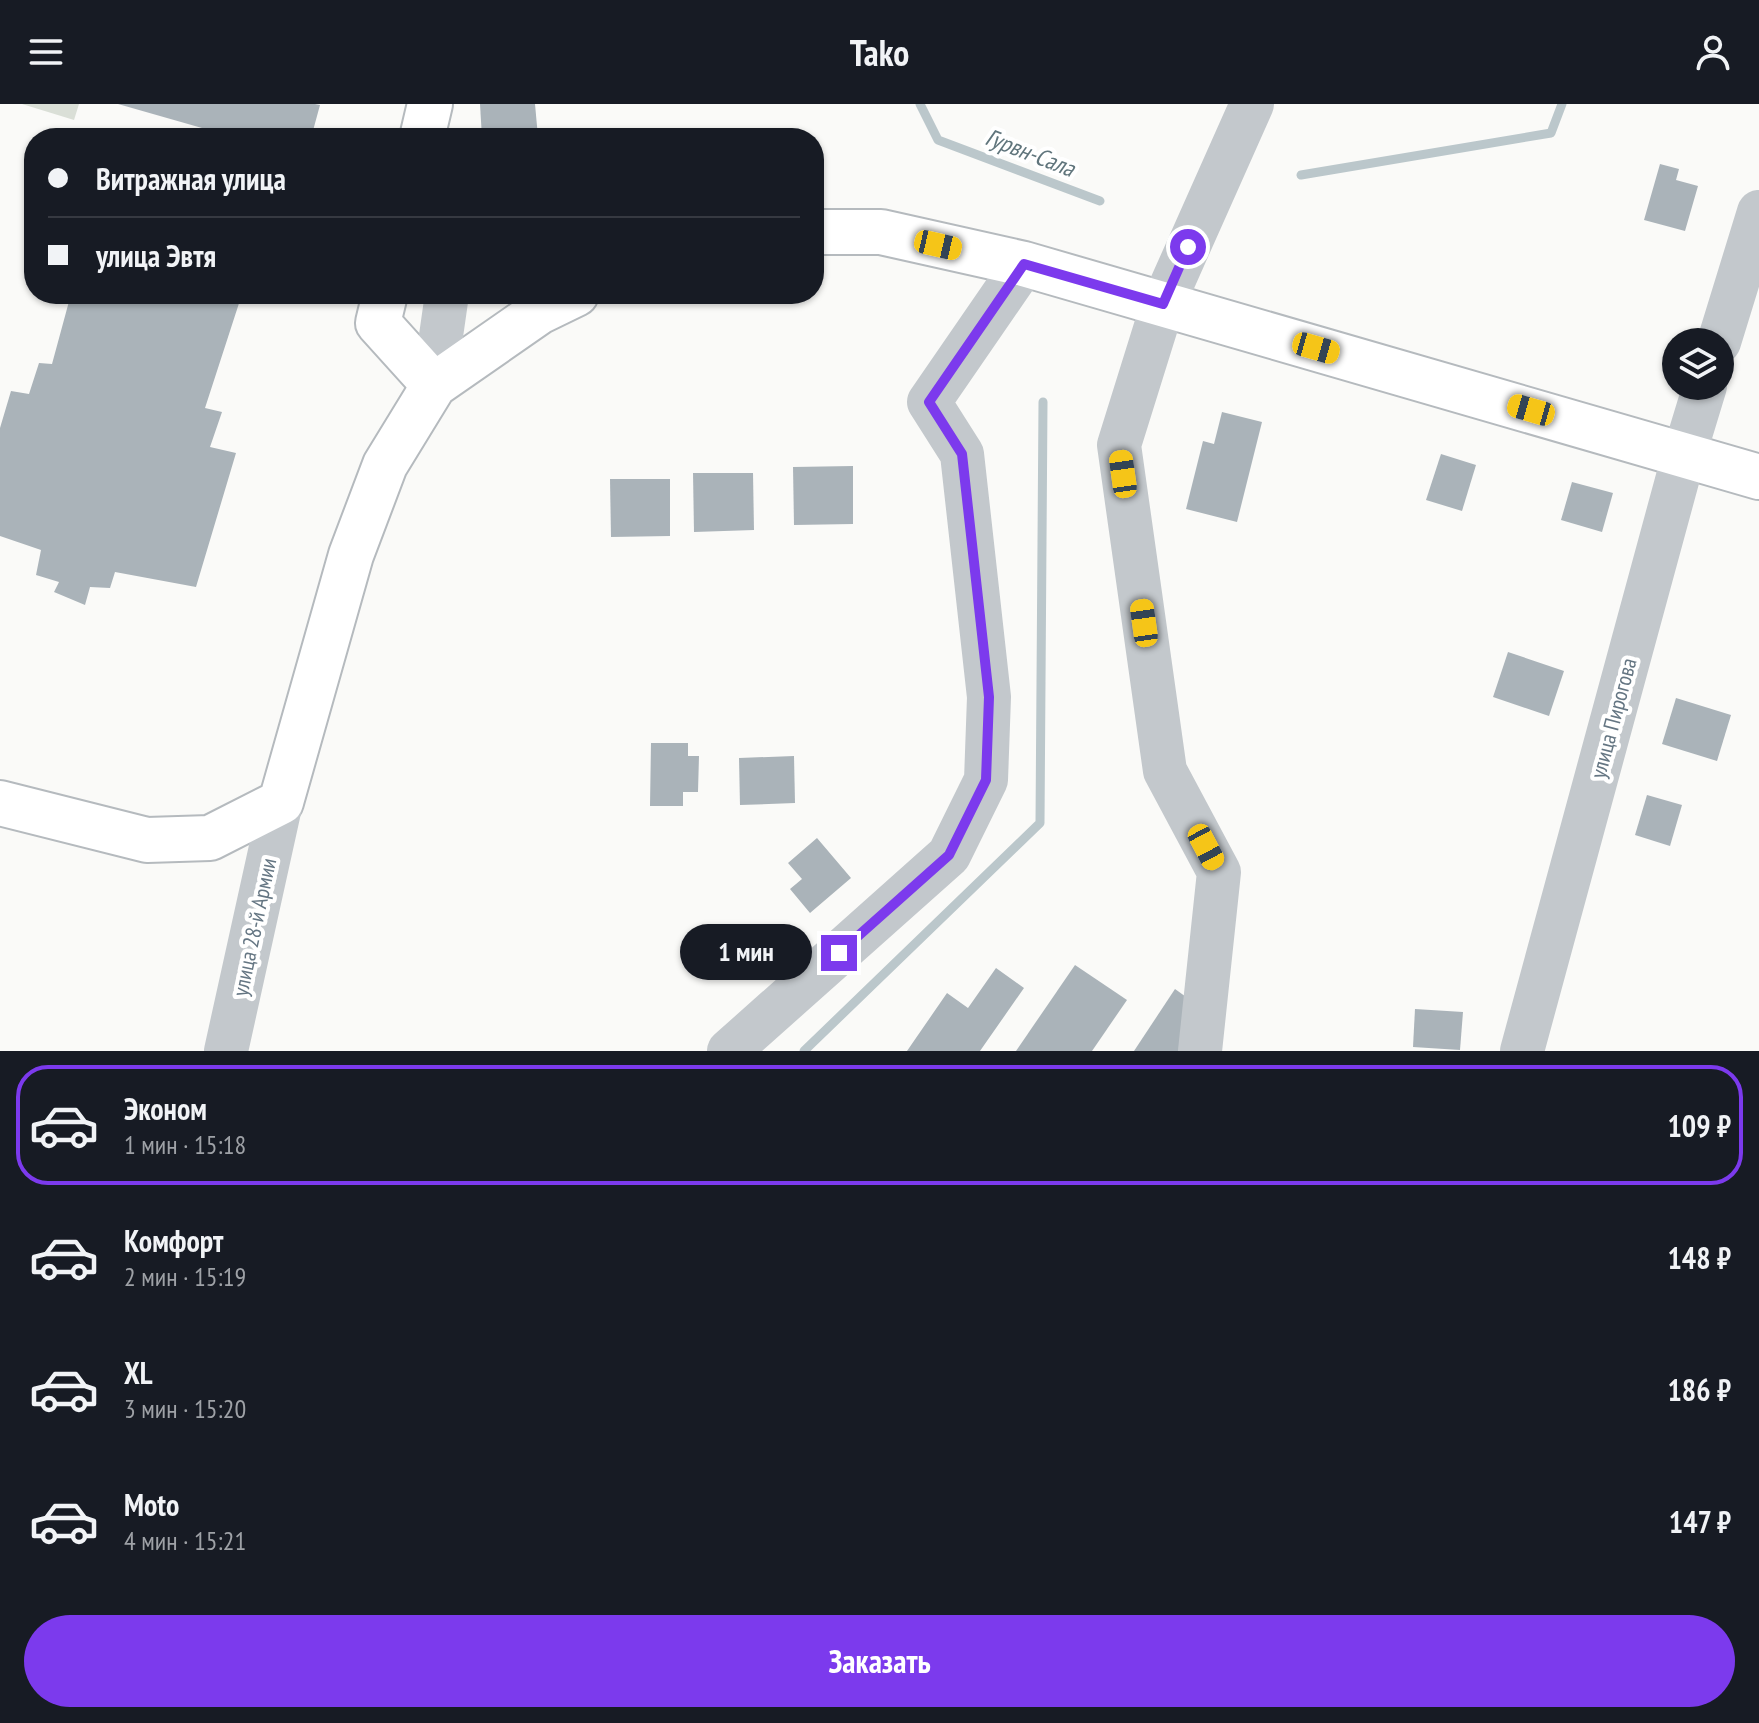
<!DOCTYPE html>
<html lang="ru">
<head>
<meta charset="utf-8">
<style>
	body { margin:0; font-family:"PT Sans Narrow",sans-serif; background:#242831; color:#f1f3f6; height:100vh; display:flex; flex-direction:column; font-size:30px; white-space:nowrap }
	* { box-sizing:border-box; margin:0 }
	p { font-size:26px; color:#9ea1a6 }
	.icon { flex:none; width:44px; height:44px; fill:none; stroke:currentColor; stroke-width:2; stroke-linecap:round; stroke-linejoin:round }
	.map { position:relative; height:947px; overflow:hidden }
	.drawer { display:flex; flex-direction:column; background:#171b24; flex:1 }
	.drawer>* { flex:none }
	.banner { position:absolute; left:24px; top:24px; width:800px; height:176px; border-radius:32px; box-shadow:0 2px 6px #0004; display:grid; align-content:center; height:176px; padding:0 24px; background:#171b24 }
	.fabs { position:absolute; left:1662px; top:224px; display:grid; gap:16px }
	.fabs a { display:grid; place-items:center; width:72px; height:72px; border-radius:50%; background:#171b24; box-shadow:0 2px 6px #0004; font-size:40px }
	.end { position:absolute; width:36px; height:36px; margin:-18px; border:10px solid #7c3aed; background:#fff; box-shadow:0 0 0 4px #fff }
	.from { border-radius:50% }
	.bubble { position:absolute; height:56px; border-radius:28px; background:#171b24; box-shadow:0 2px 6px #0004; font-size:26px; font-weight:800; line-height:56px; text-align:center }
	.car { position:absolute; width:24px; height:48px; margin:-24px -12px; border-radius:10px; box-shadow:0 0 6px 2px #0007; background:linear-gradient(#f5c518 24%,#345 0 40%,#f5c518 0 76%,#345 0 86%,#f5c518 0) }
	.banner b { display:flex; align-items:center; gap:28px; height:76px; font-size:30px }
	.banner b+b { border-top:2px solid #363941 }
	.banner i { width:20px; height:20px; background:#f1f3f6 }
	ul { padding:14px 0 0; list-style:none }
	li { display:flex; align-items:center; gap:24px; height:120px; margin:0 16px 12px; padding:0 8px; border:4px solid transparent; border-radius:32px }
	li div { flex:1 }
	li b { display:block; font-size:30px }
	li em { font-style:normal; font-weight:800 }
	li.selected { border-color:#7c3aed }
	li>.icon { width:72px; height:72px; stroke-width:1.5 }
	.button { display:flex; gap:16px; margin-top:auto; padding:16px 24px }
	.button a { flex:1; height:92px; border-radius:48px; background:#7c3aed; color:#fff; font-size:32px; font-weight:800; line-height:92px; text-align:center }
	header { display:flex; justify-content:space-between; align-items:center; height:104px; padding:0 24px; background:#171b24; font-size:36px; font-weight:800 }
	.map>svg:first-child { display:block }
	.green { fill:#dadfd7 }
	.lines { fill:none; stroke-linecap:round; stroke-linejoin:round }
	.stream { stroke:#bbc7cb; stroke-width:9 }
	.building { fill:#aab3b9 }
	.major-casing { stroke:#b5babe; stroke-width:48 }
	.minor { stroke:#c3c8cc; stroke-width:44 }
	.major { stroke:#fff; stroke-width:44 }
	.route { stroke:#7c3aed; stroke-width:10 }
	.labels { text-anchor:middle; stroke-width:8; stroke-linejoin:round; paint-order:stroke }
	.street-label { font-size:22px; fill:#657683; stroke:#fff }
	.water-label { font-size:24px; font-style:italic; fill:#60757c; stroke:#fff }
</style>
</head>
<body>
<header><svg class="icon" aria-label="menu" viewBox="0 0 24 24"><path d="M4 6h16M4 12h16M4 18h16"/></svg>Tako<svg class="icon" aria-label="person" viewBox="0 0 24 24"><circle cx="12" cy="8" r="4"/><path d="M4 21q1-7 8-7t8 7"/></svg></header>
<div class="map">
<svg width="1759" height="947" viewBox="0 0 1759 947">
	<rect width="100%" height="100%" fill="#fafaf8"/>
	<path class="green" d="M22 0H79L74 16Z"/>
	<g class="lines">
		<g class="stream">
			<path d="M920 0 938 36 1100 97"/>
			<path d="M1301 71 1551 29 1562 0"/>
			<path d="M804 947 1040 719 1043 298"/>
		</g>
	</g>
	<g class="building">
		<path d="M118 0H315L320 1 311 34H237Z"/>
		<path d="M480 0H535L538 33 482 34Z"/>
		<path d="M1660 60 1679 65 1676 76 1698 82 1685 127 1644 116Z"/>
		<path d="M71 190H242L205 304 222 308 210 343 236 349 196 483 115 468 110 484 90 483 85 501 54 488 59 478 36 471 41 446 0 432V324L11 287 29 290 39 259 52 260Z"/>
		<path d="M1222 308 1262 318 1237 418 1186 405 1203 337 1214 340Z"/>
		<path d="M1441 350 1476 361 1462 407 1426 396Z"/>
		<path d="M853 362V420L794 421 793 363Z"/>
		<path d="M693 369H753L754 426 694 428Z"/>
		<path d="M610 375H670V432L611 433Z"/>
		<path d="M1572 378 1613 389 1602 428 1561 416Z"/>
		<path d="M1508 548 1564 567 1549 612 1493 593Z"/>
		<path d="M1676 594 1731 611 1717 657 1662 640Z"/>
		<path d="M651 639H688V652H699L698 688H683V702H650Z"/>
		<path d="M794 652 795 699 740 701 739 654Z"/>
		<path d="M1647 691 1682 701 1670 742 1635 731Z"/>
		<path d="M817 734 851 774 810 809 790 785 802 775 788 759Z"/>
		<path d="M1075 861 1127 896 1092 947H1016Z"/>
		<path d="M996 864 1024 884 980 947H907L947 889 968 904Z"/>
		<path d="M1175 885 1207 908 1181 947H1134Z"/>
		<path d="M1415 905 1463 908 1460 946 1413 943Z"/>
	</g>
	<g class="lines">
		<defs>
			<g id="major">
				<path d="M422 34 430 0"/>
				<path d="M814 128H881L1024 160 1759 373"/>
				<path d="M385 190 378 219 434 281"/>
				<path d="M0 699 147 736 210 734 281 698 351 451 385 361 434 281 539 208 576 190"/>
			</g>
		</defs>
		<use href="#major" class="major-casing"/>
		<g class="minor">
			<path d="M1719 238 1759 108"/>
			<path d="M434 281 447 190"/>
			<path d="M226 947 281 698"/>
			<path d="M729 947 949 751 986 676 989 593 962 350 929 298 1024 160"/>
			<path d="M1200 947 1219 768 1165 667 1119 341 1163 200 1252 0"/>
			<path d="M1522 947 1684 351 1705 282"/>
		</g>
		<use href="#major" class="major"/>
	</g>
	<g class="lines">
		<path class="route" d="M839 849 949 751 986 676 989 593 962 350 929 298 1024 160 1163 200 1188 143"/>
	</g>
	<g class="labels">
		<g class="street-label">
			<text transform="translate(1613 614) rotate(-75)" y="8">улица Пирогова</text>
			<text transform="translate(254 823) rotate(-78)" y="8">улица 28-й Армии</text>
		</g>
		<g class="water-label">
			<text transform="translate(1030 49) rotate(21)" y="8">Гурвн-Сала</text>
		</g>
	</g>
</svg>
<div class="fabs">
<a><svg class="icon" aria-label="layers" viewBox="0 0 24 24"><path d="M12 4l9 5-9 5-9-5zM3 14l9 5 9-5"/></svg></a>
</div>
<i class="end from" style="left:1188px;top:143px"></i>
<i class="end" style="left:839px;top:849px"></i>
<div class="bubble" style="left:680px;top:820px;width:132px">1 мин</div>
<i class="car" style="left:938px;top:141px;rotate:103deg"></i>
<i class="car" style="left:1316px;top:244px;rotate:106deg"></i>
<i class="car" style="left:1531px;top:306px;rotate:286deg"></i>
<i class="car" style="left:1123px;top:370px;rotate:352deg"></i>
<i class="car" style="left:1144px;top:519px;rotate:352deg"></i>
<i class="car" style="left:1206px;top:743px;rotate:152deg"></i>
<div class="banner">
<b><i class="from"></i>Витражная улица</b>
<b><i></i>улица Эвтя</b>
</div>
</div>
<section class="drawer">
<ul>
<li class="selected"><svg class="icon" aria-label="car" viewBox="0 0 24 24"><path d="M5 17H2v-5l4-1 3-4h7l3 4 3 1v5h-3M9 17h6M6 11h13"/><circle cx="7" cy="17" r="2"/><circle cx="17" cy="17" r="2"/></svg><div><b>Эконом</b><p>1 мин · 15:18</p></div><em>109 ₽</em></li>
<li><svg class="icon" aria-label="car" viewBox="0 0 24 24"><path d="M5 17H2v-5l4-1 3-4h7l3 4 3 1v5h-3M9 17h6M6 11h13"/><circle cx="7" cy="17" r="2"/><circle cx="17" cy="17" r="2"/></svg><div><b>Комфорт</b><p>2 мин · 15:19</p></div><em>148 ₽</em></li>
<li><svg class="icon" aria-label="car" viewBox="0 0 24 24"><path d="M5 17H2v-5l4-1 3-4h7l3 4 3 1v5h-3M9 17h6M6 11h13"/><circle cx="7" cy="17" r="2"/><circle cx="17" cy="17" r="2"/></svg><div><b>XL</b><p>3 мин · 15:20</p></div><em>186 ₽</em></li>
<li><svg class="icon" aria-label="car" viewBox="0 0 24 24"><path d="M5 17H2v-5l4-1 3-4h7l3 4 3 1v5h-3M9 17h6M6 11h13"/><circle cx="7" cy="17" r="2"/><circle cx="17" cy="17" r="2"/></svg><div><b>Moto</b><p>4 мин · 15:21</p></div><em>147 ₽</em></li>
</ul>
<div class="button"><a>Заказать</a></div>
</section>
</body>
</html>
